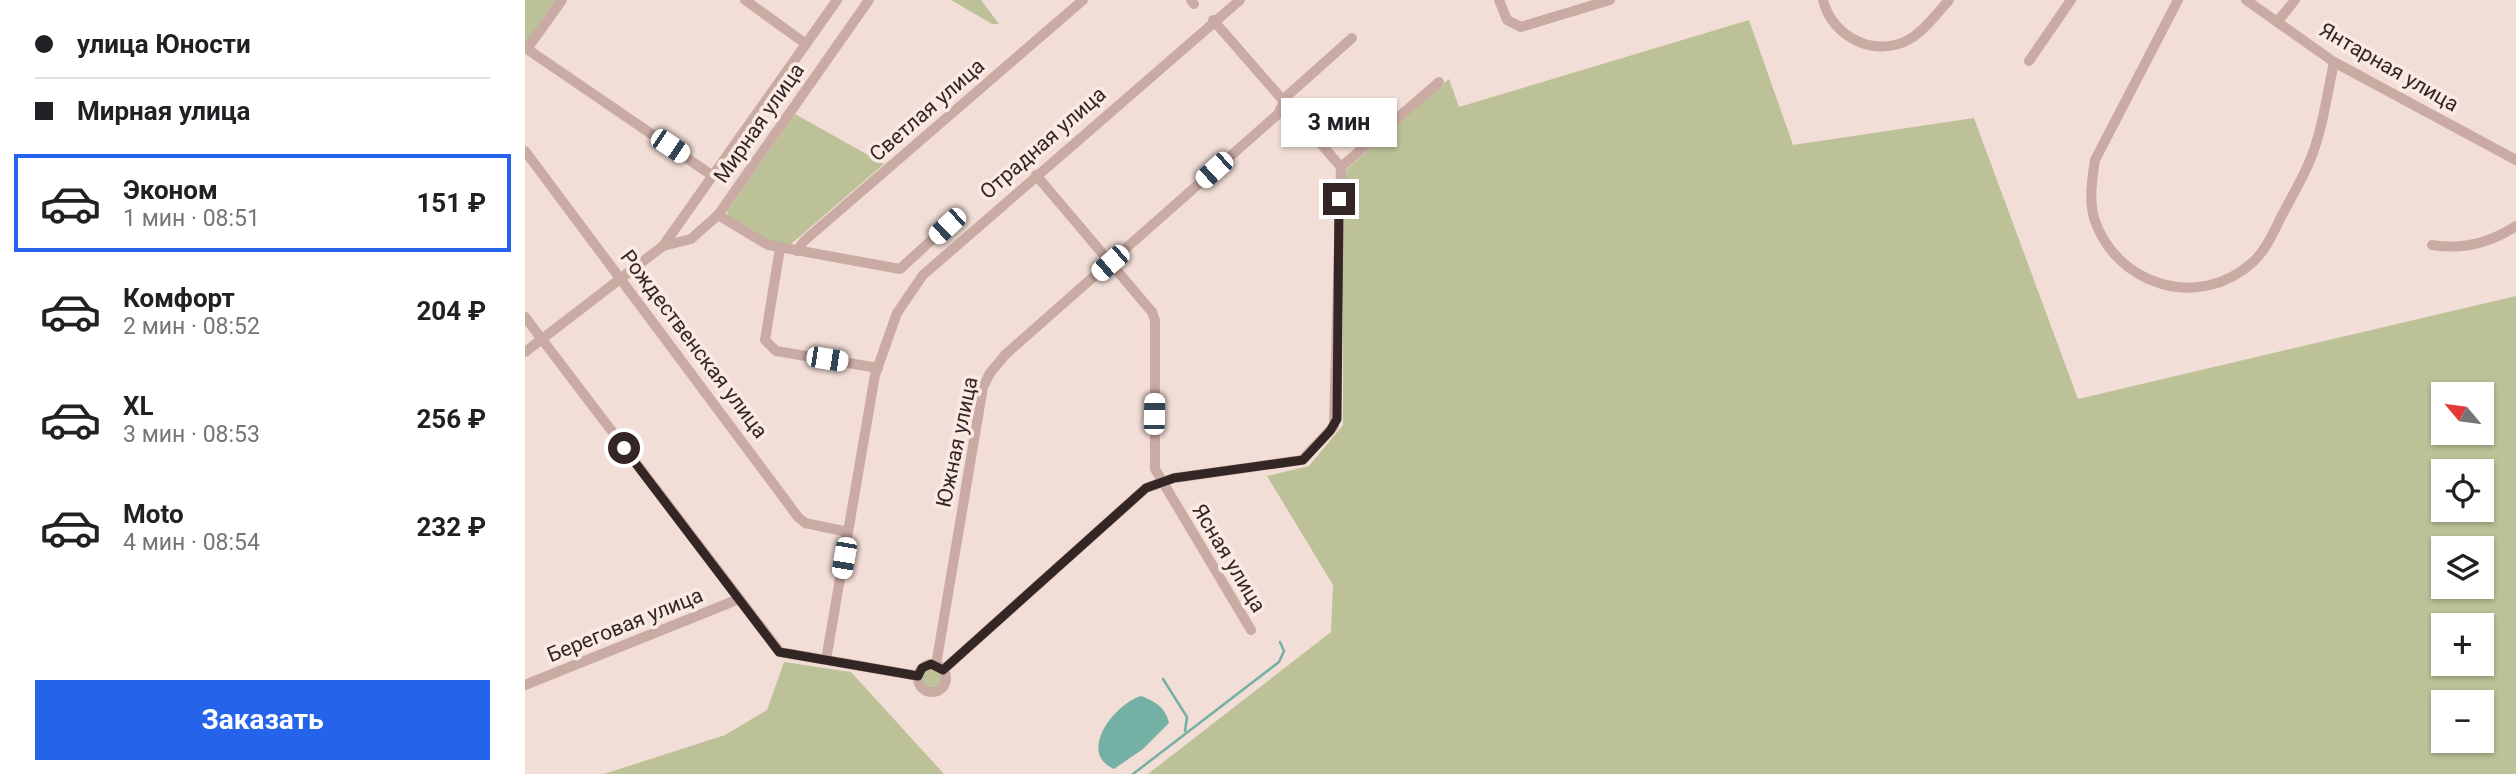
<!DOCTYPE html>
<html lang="ru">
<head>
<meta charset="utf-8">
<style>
	body { margin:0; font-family:Roboto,sans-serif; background:#f2f2f2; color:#202124; height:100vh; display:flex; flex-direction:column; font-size:26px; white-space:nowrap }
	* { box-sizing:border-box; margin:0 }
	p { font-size:23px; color:#757577 }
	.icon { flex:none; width:38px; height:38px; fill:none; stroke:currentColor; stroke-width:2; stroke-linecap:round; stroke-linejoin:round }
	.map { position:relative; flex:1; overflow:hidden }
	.side { display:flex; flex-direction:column; background:#fff; width:525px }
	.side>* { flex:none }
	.guide { display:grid; align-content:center; height:154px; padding:0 35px; background:#fff }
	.needle { width:46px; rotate:299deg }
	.buttons { position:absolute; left:1906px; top:382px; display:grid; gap:14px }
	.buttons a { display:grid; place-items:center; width:63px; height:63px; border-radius:0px; background:#fff; box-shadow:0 2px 5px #0004; font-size:35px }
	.end { position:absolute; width:32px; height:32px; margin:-16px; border:9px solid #342625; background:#fff; box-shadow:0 0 0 4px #fff }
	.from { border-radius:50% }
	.bubble { position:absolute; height:49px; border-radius:0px; background:#fff; box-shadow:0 2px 5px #0004; font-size:23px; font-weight:700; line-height:49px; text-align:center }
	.car { position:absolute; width:21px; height:42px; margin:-21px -10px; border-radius:9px; box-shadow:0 0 5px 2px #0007; background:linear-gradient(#fff 24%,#345 0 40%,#fff 0 76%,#345 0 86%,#fff 0) }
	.guide b { display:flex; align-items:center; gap:24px; height:66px; font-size:26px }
	.guide b+b { border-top:2px solid #e0e0e0 }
	.guide i { width:18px; height:18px; background:#202124 }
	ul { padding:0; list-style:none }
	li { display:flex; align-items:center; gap:21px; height:98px; margin:0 14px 10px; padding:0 21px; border:4px solid transparent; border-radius:0px }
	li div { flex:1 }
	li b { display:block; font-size:26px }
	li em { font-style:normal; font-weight:700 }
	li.selected { border-color:#2563eb }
	li>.icon { width:63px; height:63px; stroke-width:1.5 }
	.button { display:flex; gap:14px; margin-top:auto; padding:14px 35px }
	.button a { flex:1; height:80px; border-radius:0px; background:#2563eb; color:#fff; font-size:28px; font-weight:700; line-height:80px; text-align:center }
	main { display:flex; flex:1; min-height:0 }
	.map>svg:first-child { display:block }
	.green { fill:#bdc197; fill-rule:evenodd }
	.water { fill:#75b0a4 }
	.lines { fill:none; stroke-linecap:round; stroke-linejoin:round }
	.stream { stroke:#75b0a4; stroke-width:2.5 }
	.street { stroke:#caaba3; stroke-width:10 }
	.route { stroke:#342625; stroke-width:9 }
	.labels { text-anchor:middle; stroke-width:7; stroke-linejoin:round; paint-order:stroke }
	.street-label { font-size:21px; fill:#342625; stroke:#faeae3 }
</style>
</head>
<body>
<main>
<section class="side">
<div class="guide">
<b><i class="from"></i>улица Юности</b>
<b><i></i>Мирная улица</b>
</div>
<ul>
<li class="selected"><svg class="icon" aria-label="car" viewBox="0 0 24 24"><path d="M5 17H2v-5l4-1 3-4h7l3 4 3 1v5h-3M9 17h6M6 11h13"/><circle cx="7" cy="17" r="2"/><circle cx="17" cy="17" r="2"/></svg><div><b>Эконом</b><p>1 мин · 08:51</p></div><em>151 ₽</em></li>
<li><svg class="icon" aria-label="car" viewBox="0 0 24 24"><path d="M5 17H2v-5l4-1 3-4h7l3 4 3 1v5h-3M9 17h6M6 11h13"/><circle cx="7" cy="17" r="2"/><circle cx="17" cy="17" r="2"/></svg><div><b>Комфорт</b><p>2 мин · 08:52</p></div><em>204 ₽</em></li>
<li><svg class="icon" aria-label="car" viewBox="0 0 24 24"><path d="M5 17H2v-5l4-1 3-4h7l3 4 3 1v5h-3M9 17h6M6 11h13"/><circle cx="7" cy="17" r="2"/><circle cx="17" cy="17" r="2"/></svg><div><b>XL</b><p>3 мин · 08:53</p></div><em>256 ₽</em></li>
<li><svg class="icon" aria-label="car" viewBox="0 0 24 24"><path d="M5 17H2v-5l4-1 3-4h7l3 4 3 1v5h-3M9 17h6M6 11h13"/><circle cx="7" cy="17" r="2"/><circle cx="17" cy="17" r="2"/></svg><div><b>Moto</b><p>4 мин · 08:54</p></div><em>232 ₽</em></li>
</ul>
<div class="button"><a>Заказать</a></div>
</section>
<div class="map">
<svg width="1991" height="774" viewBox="0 0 1991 774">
	<rect width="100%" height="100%" fill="#f2ded7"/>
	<g class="green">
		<path d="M0 0H32L0 46Z"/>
		<path d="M426 0H456L474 24H467Z"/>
		<path d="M1224 20 1268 145 1449 118 1553 399 1991 296V774H623L806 632 808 585 742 476 784 466 818 425V178L822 169 924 79 934 107ZM1918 394H1956V432H1918ZM1918 471H1956V509H1918ZM1918 548H1956V586H1918ZM1918 625H1956V663H1918ZM1918 702H1956V740H1918Z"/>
		<path d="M270 114 359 164 265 245 247 242 203 216 202 211Z"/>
		<path d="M259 662 326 672 419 774H79L200 735 242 710Z"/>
		<circle cx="407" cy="678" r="9"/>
	</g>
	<path class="water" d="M616 696C631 702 640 707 644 723L618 749 589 769C551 752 591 703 616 696Z"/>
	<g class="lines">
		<g class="stream">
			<path d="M638 679 662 717 660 731"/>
			<path d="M608 774 754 662 759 651 755 642"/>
		</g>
		<g class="street">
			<path d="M37 0 2 49 188 176"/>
			<path d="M220 0 281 44"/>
			<path d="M666 0 669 4"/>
			<path d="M974 0 982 20 996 27 1085 0"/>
			<path d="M1298 0C1307 37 1350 59 1385 39 1400 30 1412 13 1424 0"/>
			<path d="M1653 0 1570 160C1567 179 1564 200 1569 218 1591 286 1674 311 1728 262 1740 251 1749 232 1756 217 1765 200 1775 183 1783 165 1797 134 1802 95 1809 62"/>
			<path d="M1721 0 1809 62 1991 160"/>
			<path d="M1752 22 1770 0"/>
			<path d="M1504 61 1546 0"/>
			<path d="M0 151 273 517 280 523 323 532"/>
			<path d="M816 167 914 82"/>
			<path d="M511 175 627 312 630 320V469L726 630"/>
			<path d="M193 215 243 245 375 269 422 226"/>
			<path d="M1907 245C1937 250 1965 243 1991 226"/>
			<path d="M138 246 166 239 193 215 344 0"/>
			<path d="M255 248 240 340 251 351 353 368"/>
			<path d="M272 251 279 241 558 0"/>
			<path d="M0 317 255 652 393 676"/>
			<path d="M0 352 138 246 312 0"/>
			<path d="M301 660 350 375 372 313 398 275 715 0"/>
			<circle cx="407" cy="678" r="14"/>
			<path d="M411 665 458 387 465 373 481 354 753 114 762 96 827 38"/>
			<path d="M418 670 621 488 649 478 777 460 809 426 816 167 688 20"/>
			<path d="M0 685 214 599"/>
		</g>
	</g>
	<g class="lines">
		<path class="route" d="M99 448 254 652 393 676 397 668 406 664 418 670 621 488 649 478 778 460 805 431 812 419 814 199"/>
	</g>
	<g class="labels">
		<g class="street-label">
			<text transform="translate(1864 67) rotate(30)" y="7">Янтарная улица</text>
			<text transform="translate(402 110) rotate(-41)" y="7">Светлая улица</text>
			<text transform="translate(234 123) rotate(-55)" y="7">Мирная улица</text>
			<text transform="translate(518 143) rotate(-41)" y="7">Отрадная улица</text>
			<text transform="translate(169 344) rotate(53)" y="7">Рождественская улица</text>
			<text transform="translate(432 442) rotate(-78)" y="7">Южная улица</text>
			<text transform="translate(704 558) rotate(59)" y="7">Ясная улица</text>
			<text transform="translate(100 625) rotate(-22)" y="7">Береговая улица</text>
		</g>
	</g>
</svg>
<div class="buttons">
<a><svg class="needle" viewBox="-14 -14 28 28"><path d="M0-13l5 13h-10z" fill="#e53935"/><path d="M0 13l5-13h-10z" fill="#757577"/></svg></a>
<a><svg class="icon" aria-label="locate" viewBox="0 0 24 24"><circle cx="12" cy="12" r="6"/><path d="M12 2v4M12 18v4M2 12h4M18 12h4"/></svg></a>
<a><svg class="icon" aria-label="layers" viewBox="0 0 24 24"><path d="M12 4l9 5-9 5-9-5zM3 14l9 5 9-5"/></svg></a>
<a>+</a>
<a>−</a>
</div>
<i class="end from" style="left:99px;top:448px"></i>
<i class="end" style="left:814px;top:199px"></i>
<div class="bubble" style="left:756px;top:98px;width:116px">3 мин</div>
<i class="car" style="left:145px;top:146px;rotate:124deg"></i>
<i class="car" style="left:689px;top:170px;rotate:228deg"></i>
<i class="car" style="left:422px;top:226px;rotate:227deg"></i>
<i class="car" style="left:585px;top:263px;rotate:229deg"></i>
<i class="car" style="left:302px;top:359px;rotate:99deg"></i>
<i class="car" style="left:629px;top:414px;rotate:1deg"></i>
<i class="car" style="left:319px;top:558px;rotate:190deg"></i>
</div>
</main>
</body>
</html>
